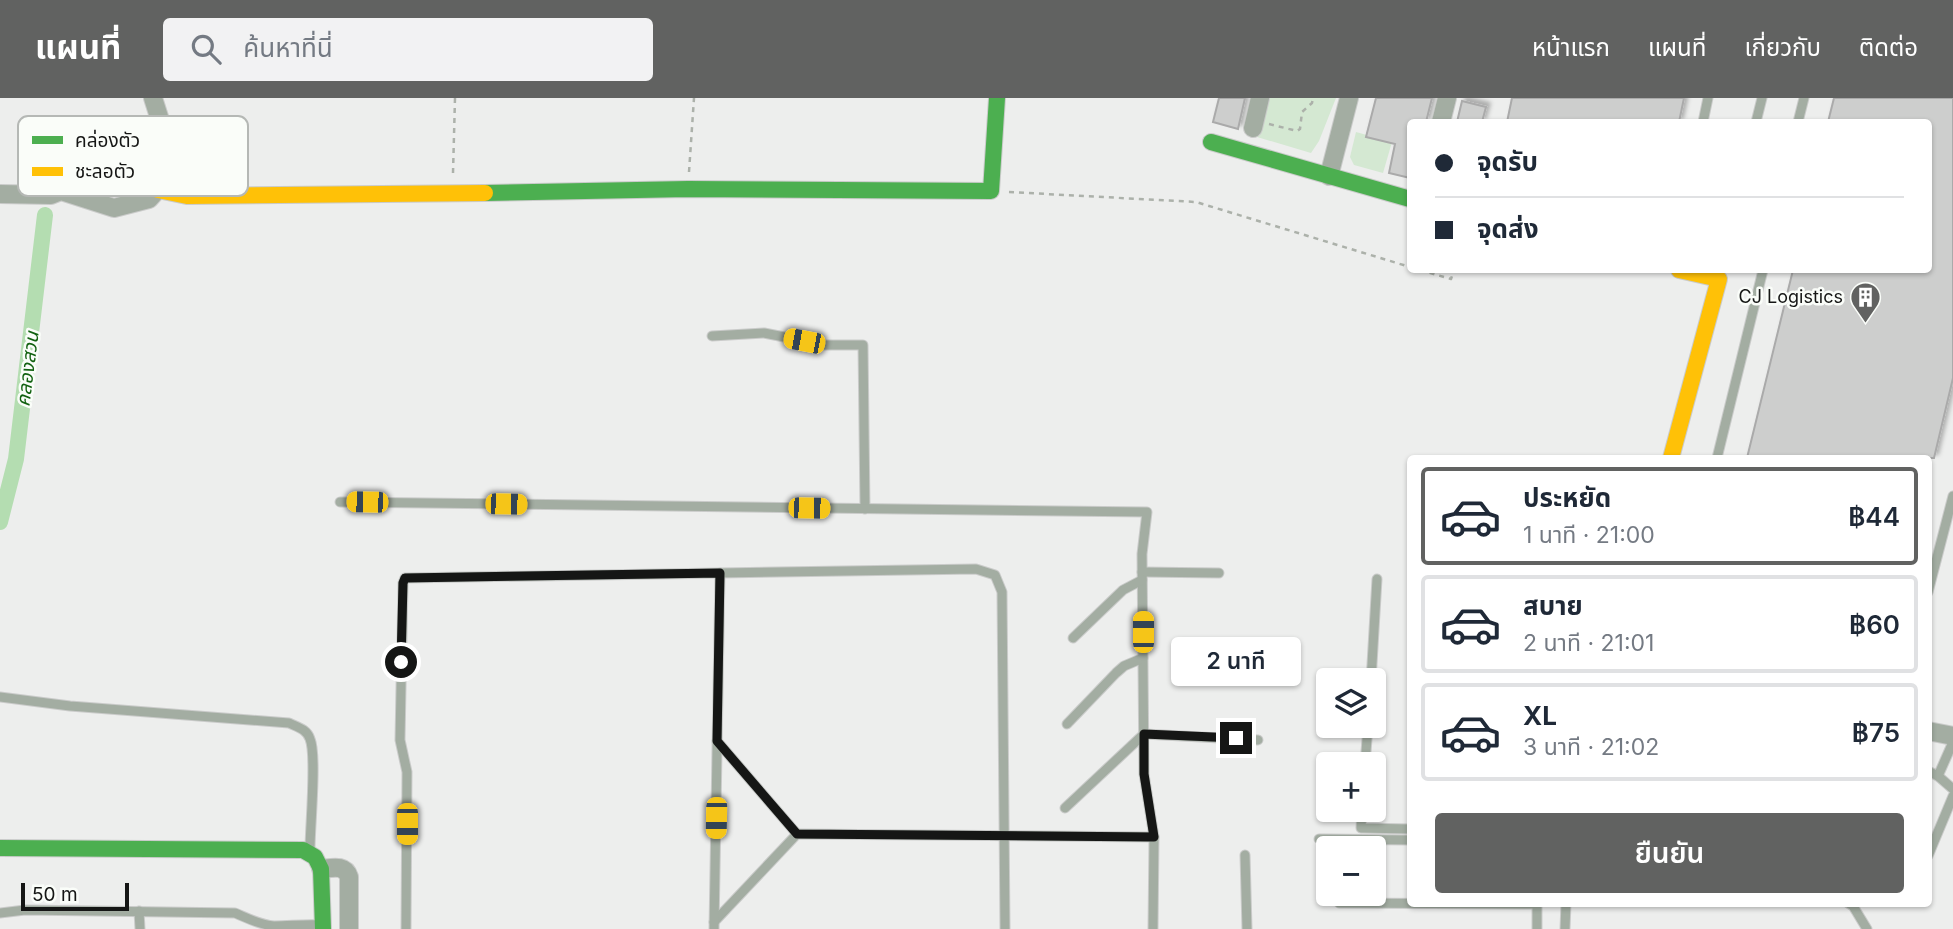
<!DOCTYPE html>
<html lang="th">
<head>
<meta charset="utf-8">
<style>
	body { margin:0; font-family:Inter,"Noto Sans Thai",sans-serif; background:#f2f2f3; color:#1f2937; height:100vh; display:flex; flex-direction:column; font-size:26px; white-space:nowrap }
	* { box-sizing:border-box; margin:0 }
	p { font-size:23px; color:#747a83 }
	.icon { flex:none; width:38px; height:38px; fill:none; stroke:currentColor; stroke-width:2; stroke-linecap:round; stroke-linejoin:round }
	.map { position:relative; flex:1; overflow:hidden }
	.side { position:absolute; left:1407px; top:357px; width:525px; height:452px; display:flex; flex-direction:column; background:#fff; border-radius:7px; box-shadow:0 2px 5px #0004 }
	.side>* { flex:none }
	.banner { position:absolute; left:1407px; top:21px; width:525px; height:154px; border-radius:7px; box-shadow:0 2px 5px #0004; display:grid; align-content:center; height:154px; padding:0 28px; background:#fff }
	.fabs { position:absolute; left:1316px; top:570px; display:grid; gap:14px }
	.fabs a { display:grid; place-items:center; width:70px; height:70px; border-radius:7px; background:#fff; box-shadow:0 2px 5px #0004; font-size:35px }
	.scale { position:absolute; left:21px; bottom:18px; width:108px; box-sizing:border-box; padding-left:7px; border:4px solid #151615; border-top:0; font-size:19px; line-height:24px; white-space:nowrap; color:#151615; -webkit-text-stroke:5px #fafdf9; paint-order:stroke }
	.end { position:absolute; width:32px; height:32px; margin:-16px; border:9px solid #151615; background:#fff; box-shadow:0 0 0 4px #fff }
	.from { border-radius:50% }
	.bubble { position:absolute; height:49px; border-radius:7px; background:#fff; box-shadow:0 2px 5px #0004; font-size:23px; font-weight:600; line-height:49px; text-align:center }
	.car { position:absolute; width:21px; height:42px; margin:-21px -10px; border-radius:9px; box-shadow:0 0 5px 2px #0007; background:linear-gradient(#f5c518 24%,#345 0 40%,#f5c518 0 76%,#345 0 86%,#f5c518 0) }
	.banner b { display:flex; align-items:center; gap:24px; height:66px; font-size:26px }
	.banner b+b { border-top:2px solid #e0e1e3 }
	.banner i { width:18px; height:18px; background:#1f2937 }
	ul { padding:12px 0 0; list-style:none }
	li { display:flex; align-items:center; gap:21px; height:98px; margin:0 14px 10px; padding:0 14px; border:4px solid #e0e1e3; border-radius:7px }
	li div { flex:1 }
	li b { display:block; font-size:26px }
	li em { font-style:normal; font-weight:600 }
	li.current { border-color:#616261 }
	li>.icon { width:63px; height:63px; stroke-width:1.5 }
	.cta { display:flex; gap:14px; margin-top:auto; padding:14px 28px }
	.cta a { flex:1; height:80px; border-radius:7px; background:#616261; color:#fff; font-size:28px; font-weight:600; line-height:80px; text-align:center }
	header { display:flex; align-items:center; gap:42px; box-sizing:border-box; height:98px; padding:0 35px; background:#616261; color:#fff }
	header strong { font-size:33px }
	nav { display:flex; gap:38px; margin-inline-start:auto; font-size:24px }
	.search { width:490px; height:63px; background:#f2f2f3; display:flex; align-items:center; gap:18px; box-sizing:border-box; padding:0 24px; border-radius:7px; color:#747a83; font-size:26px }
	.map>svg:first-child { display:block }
	.green { fill:#d4e8d2 }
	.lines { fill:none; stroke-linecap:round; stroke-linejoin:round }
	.canal { stroke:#b4ddb1; stroke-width:16 }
	.building { fill:#cdcecd; stroke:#aaa; stroke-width:2; filter:url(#shadow) }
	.lane-casing { stroke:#cacbca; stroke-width:11 }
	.street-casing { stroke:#cacbca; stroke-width:20 }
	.fast-casing { stroke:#cacbca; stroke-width:18 }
	.slow-casing { stroke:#cacbca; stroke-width:18 }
	.path { stroke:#acb1aa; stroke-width:2.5; stroke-dasharray:5 5; stroke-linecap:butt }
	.lane { stroke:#a3ada2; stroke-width:9 }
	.street { stroke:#a3ada2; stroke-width:18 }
	.fast { stroke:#4caf50; stroke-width:16 }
	.slow { stroke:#ffc107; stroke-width:16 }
	.route { stroke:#151615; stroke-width:9 }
	.labels { text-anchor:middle; stroke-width:5; stroke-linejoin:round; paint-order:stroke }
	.poi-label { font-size:18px; fill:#151615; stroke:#fafdf9; text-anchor:end }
	.water-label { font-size:19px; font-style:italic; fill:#116110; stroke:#fafdf9 }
	.key { fill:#fafdf9; stroke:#b5b8b5; stroke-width:2 }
	.key-label { font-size:19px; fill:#151615 }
</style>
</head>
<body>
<header>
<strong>แผนที่</strong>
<div class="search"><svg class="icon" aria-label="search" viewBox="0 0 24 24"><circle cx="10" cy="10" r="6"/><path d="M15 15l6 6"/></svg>ค้นหาที่นี่</div>
<nav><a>หน้าแรก</a><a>แผนที่</a><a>เกี่ยวกับ</a><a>ติดต่อ</a></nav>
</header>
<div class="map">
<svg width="1953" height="831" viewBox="0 0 1953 831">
	<defs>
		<filter id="shadow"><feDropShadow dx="4" dy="-4" stdDeviation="2" flood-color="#0004"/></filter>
	</defs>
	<rect width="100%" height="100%" fill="#edeeed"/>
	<g class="green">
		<path d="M1267 0H1336L1319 43 1311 55 1257 39Z"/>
		<path d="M1356 34 1392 44 1383 75 1354 67 1350 59Z"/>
	</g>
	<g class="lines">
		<path class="canal" d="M0 424 16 361 45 117"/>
	</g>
	<g class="building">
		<path d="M1219 0H1245L1238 31 1213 24Z"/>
		<path d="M1376 0H1432L1426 24H1410V80L1389 75 1395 46 1366 39Z"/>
		<path d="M1512 0H1684L1679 24H1507Z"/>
		<path d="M1834 0H1953V280L1934 360H1747L1793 172H1928V24H1828Z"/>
		<path d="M1462 3 1486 9 1482 24H1457Z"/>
	</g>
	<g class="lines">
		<defs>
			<g id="lane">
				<path d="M1703 24 1708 0"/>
				<path d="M1756 24 1762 0"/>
				<path d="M1798 24 1804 0"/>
				<path d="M712 238 764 235 825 247H863L865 411"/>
				<path d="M1717 360 1763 172"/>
				<path d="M340 404 1147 414 1142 456 1144 676 1154 739 1153 831"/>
				<path d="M1142 474 1219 475"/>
				<path d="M1928 494 1953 398"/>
				<path d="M1073 540 1123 492 1142 482"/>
				<path d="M1371 583 1377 481"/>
				<path d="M0 599 70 608 289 625C297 629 307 631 310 641 317 657 310 729 310 751"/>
				<path d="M1067 626 1116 575 1124 568 1143 560"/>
				<path d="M717 643 797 736"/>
				<path d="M1365 667 1368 628"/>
				<path d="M1928 673 1938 678 1953 691"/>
				<path d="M1938 678 1953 644"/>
				<path d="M1065 710 1144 636 1258 642"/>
				<path d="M1362 712 1361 730 1410 731"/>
				<path d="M1319 741 1410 742"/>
				<path d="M1245 757 1247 831"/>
				<path d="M1928 758 1953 698"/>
				<path d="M1339 805 1537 806"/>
				<path d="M1848 805 1853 808 1867 831"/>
				<path d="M139 813 140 831"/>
				<path d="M0 815 25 812 235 815C247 820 260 827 274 828 290 828 305 826 321 827"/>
				<path d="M714 824 797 736 1154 739"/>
				<path d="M406 831 407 674 400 642 403 485 405 480 976 471 995 477 1002 494 1005 831"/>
				<path d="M714 831 720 475"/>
				<path d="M1537 831V805"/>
				<path d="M1565 831 1566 805"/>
			</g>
			<g id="street">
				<path d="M1441 24 1447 0"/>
				<path d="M1253 30 1260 0"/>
				<path d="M1329 78 1349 0"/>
				<path d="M0 96 51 97 61 93 114 110 149 101 167 81 170 66 167 44 153 0"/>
				<path d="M1928 633 1953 638"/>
				<path d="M321 771C332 770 345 766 349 779V831"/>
			</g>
			<g id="fast">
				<path d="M1211 44 1410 101"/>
				<path d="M485 95 688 91 991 93 997 0"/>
				<path d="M0 750 303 752 315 759 321 771 323 831"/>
			</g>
			<g id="slow">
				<path d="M158 92 187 98 485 95"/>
				<path d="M1671 360 1719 181 1679 172"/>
			</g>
		</defs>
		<use href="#lane" class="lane-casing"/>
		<use href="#street" class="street-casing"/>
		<use href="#fast" class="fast-casing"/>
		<use href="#slow" class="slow-casing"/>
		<g class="path">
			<path d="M1269 26 1297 33 1300 31 1302 14 1312 5 1313 0"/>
			<path d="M689 74 694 0"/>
			<path d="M453 75 455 0"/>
			<path d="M1009 94 1196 104 1410 169"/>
			<path d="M1420 172 1451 181 1454 172"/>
		</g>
		<use href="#lane" class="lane"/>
		<use href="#street" class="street"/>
		<use href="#fast" class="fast"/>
		<use href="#slow" class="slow"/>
	</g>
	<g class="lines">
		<path class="route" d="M401 564 403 485 405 480 720 475 717 643 797 736 1154 739 1144 676V636L1236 640"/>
	</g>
	<defs>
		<symbol id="building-pin" viewBox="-11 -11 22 30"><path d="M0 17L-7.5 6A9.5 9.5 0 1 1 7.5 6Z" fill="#616261" stroke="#fafdf9"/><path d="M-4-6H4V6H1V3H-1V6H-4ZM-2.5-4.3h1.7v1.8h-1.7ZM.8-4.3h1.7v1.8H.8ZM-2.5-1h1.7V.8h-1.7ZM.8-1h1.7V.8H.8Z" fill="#fff"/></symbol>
	</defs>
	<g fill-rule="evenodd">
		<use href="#building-pin" x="1848" y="182" width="35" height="47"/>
	</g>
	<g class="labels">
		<g class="poi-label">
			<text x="1843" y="205">CJ Logistics</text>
		</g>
		<g class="water-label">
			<text transform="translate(27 271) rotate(-83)" y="7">คลองสวน</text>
		</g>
	</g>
	<rect x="18" y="18" width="230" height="80" rx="10" class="key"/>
	<rect x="32" y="38" width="31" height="8" fill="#4caf50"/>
	<rect x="32" y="69" width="31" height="9" fill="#ffc107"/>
	<g class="key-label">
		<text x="75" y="49">คล่องตัว</text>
		<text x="75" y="80">ชะลอตัว</text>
	</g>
</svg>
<div class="fabs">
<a><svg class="icon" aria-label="layers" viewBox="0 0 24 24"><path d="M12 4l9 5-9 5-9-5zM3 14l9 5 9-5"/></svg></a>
<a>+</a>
<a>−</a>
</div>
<div class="scale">50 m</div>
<i class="end from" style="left:401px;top:564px"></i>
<i class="end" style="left:1236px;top:640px"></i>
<div class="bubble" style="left:1171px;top:539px;width:130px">2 นาที</div>
<i class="car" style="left:804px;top:243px;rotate:281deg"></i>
<i class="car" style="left:367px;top:404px;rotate:271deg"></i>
<i class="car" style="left:506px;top:406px;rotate:91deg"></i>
<i class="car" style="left:809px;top:410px;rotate:91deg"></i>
<i class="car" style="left:1143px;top:534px;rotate:0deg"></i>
<i class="car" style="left:716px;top:720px;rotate:181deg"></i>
<i class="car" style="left:407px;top:726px;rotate:180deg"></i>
<div class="banner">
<b><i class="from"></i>จุดรับ</b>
<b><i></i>จุดส่ง</b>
</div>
<section class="side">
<ul>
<li class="current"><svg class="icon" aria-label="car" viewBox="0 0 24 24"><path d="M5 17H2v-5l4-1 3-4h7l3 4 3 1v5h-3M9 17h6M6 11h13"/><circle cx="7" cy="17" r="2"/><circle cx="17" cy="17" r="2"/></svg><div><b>ประหยัด</b><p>1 นาที · 21:00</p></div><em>฿44</em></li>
<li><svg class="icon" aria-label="car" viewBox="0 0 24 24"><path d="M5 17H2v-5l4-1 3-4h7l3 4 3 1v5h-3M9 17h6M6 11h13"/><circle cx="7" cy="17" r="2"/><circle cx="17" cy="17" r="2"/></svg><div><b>สบาย</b><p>2 นาที · 21:01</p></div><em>฿60</em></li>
<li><svg class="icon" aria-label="car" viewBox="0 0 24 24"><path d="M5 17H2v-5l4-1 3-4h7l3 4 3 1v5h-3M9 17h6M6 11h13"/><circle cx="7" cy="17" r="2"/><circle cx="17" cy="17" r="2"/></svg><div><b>XL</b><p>3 นาที · 21:02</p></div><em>฿75</em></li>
</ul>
<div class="cta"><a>ยืนยัน</a></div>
</section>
</div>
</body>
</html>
